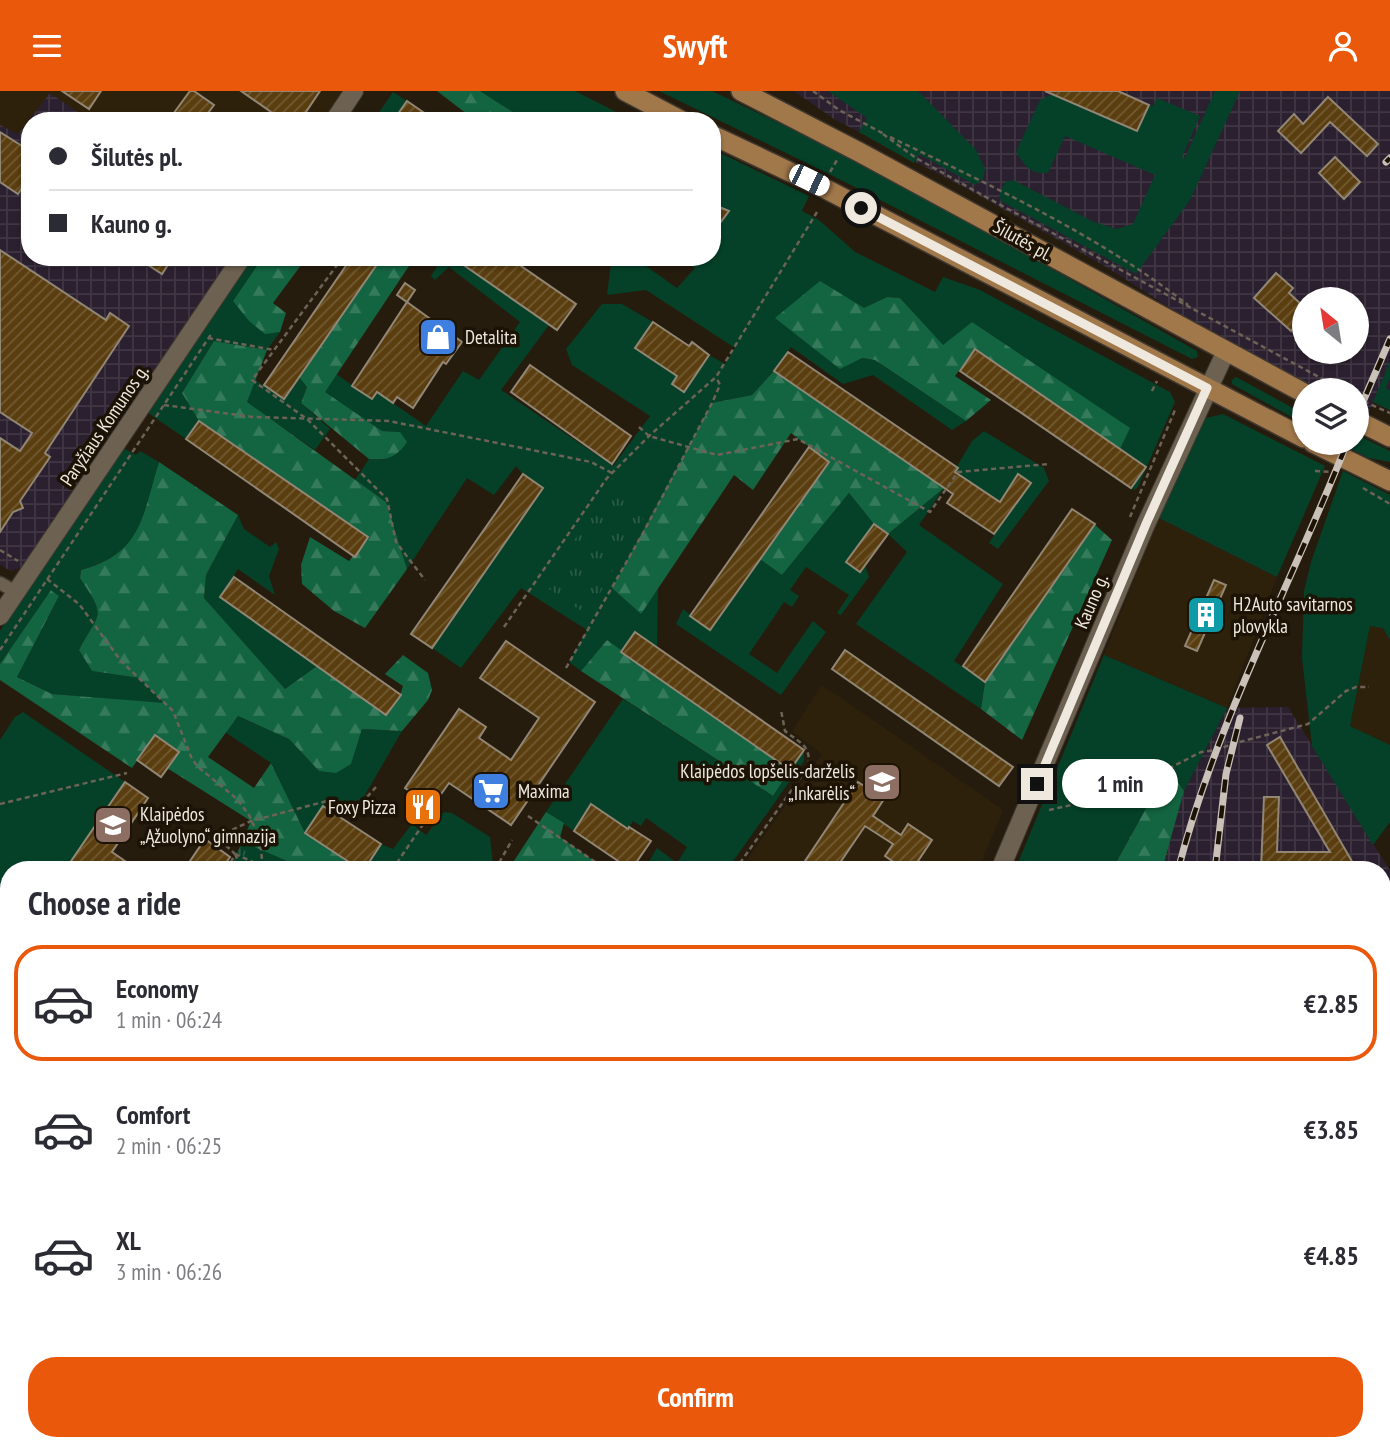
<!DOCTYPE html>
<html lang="en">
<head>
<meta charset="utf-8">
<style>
	body { margin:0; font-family:"PT Sans Narrow",sans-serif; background:#f2f2f3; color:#2b2b33; height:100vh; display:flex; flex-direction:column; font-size:26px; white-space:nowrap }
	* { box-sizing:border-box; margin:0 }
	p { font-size:23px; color:#7c7c81 }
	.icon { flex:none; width:38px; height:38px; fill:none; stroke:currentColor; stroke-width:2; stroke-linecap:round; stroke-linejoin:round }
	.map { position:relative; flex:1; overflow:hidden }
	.side { position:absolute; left:0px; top:770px; width:1391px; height:590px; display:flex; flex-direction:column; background:#fff; border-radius:28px 28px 0 0; box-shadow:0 2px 5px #0004 }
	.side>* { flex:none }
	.hud { position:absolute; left:21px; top:21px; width:700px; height:154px; border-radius:28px; box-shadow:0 2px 5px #0004; display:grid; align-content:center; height:154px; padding:0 28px; background:#fff }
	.needle { width:46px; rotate:330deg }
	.buttons { position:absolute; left:1292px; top:196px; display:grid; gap:14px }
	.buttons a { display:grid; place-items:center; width:77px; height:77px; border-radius:50%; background:#fff; box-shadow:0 2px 5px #0004; font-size:35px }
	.end { position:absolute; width:32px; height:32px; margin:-16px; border:9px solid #efe8de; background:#111; box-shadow:0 0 0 4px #111 }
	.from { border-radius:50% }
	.bubble { position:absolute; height:49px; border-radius:24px; background:#fff; box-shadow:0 2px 5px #0004; font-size:23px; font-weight:800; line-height:49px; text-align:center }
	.car { position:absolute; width:21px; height:42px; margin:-21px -10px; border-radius:9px; box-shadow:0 0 5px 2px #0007; background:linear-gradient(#fff 24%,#345 0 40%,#fff 0 76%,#345 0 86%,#fff 0) }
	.hud b { display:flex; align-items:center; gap:24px; height:66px; font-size:26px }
	.hud b+b { border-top:2px solid #e1e1e2 }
	.hud i { width:18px; height:18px; background:#2b2b33 }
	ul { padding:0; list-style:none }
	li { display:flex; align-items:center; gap:21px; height:116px; margin:0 14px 10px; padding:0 14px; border:4px solid transparent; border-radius:28px }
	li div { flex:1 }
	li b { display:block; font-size:26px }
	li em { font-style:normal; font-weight:800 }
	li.on { border-color:#ea580c }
	li>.icon { width:63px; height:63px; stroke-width:1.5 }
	h2 { padding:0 28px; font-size:32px; line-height:84px }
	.cta { display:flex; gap:14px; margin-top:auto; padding:14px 28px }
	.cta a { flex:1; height:80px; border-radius:28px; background:#ea580c; color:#fff; font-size:28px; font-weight:800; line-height:80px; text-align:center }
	header { display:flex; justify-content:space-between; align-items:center; height:91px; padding:0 28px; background:#ea580c; color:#fff; font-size:32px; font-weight:800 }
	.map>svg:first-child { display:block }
	.built { fill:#2e210c }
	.industrial { fill:url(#industrial-grid); fill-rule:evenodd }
	.grass { fill:#054128 }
	.forest { fill:url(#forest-firs) }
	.park { fill:url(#park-tufts) }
	.building { fill:url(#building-hatch); stroke:#928675; stroke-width:2 }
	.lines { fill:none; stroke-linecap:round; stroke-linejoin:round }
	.street-casing { stroke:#403831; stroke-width:15 }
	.secondary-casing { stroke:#403831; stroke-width:20 }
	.primary-casing { stroke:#403831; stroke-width:22 }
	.path { stroke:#6c6356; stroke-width:2.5; stroke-dasharray:5 3.5; stroke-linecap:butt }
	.street { stroke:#6d6151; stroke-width:12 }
	.secondary { stroke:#6d6151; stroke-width:18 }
	.primary { stroke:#a1784a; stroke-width:19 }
	.rail-casing { stroke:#cac2b8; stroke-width:7 }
	.rail { stroke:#1c1305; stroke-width:4.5; stroke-dasharray:13; stroke-linecap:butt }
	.route { stroke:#efe8de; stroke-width:9 }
	.labels { text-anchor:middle; stroke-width:7; stroke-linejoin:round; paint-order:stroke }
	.street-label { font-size:19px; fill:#efe8de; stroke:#1c1305 }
	.poi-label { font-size:19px; fill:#efe8de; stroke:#1c1305; text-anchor:start }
</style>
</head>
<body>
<header><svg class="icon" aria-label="menu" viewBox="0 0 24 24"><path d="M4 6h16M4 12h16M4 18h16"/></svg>Swyft<svg class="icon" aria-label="person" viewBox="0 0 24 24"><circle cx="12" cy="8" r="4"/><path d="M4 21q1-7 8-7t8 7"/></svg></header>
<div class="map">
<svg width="1390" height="1359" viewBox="0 0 1390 1359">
	<defs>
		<pattern id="industrial-grid" width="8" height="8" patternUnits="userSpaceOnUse" patternTransform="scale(1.75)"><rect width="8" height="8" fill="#2b202f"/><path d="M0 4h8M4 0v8" fill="none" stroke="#403643"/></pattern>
		<pattern id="forest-firs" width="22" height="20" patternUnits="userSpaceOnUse" patternTransform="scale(1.75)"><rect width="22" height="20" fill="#136441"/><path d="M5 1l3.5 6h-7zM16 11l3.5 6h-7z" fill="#367a5c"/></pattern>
		<pattern id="park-tufts" width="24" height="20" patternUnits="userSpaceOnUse" patternTransform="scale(1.75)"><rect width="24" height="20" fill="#054128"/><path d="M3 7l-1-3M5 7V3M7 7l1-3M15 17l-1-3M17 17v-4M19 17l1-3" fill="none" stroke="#2a5c47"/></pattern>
		<pattern id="building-hatch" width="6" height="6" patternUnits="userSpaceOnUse" patternTransform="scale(1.75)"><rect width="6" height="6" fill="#5a3e10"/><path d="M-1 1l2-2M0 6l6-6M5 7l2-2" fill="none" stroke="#725a32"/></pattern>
	</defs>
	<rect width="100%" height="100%" fill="#261c0e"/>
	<g class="built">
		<path d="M0 0H345L325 30H91L50 2 18 43 0 34Z"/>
		<path d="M1159 427 1277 486 1227 617 1104 564Z"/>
		<path d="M1370 534 1384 537 1390 549V654L1350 635Z"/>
		<path d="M822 594 1003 719 978 779H740L822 663 792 640Z"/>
		<path d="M490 1351H733L730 1359H495L488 1354Z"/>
		<path d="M777 1351H948L945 1359H774Z"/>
	</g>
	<g class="industrial">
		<path d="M794 0H1390V319L1373 311 1368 324 1356 318V299H1319L1224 251 1103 174 969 99 834 28ZM1304 208H1356V261H1304Z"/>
		<path d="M50 2 91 30H30V166H232L29 468 22 476 11 480 0 474V34L18 43Z"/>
		<path d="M1288 616 1390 780V1359H945L948 1351H1382V779H1162L1184 700 1227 617Z"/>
	</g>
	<g class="grass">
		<path d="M480 0H575L634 30H527Z"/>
		<path d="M659 0H712L845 64 926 107 1197 260 1198 266 1192 268 835 86Z"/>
		<path d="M828 0H918L976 59 985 78 983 88 975 94 919 63 914 72 859 41 867 27Z"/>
		<path d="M1215 0H1240L1190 109 1136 183 1001 110 999 104 1005 91 1013 89 1094 131 1117 138 1133 133 1155 84 1065 45 1048 82C1030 83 1025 75 1016 61L1040 9 1053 3 1137 40 1149 14 1153 15 1157 7 1200 25 1182 66 1184 68Z"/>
		<path d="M393 1 407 10 393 30H373Z"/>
		<path d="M712 58 809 105 802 120 819 129 855 161 935 201 943 186 980 199 1170 301 1175 311 1138 396 1135 399 1131 397 1146 376 1120 358 1129 337 972 231 943 255 900 207 887 206 865 217 862 267 875 269 966 330 952 339 873 284 843 293 791 256 774 280 752 304 712 312 612 497 640 522 658 496 657 556 635 541 621 561 607 549 581 580 569 571 587 539 521 497 461 577 432 557 543 397 523 383 516 375 494 404 467 387 407 478 386 411 355 389 369 368 381 369 400 341 382 340 324 301 336 283 372 308 377 301 426 335 463 280 479 289 520 231 449 176 435 189 431 185 443 166H457L456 169 549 234 501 299 613 375 650 325 572 274 566 258 602 213H622L653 231 635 257 677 285 684 301 709 264 725 273 735 257 646 199 607 204 611 173 608 166H633L677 197 695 177 690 174 696 166H712V143L729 120 712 113Z"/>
		<path d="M251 166H263L233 210 265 242 280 241 267 259 214 250 182 302 199 330 186 348 147 321Z"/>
		<path d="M1390 270V287L1386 297 1390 300V319L1373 311Z"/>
		<path d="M299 286 307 296 301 312 330 338 315 359 246 311 255 289 284 308Z"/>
		<path d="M1236 286 1304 323V333L1232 293V289Z"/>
		<path d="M1223 323 1325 375 1277 486 1159 427 1196 338 1206 327Z"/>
		<path d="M984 340 1044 377 1049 390 998 458 989 452 1011 418 964 387 944 397 919 434 1003 493 954 570 985 591 981 618 856 533 907 461 888 443 944 397 972 350Z"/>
		<path d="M1357 344 1390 360V371L1369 367 1351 358 1353 352H1356Z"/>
		<path d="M123 357 136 364 140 360 159 371C142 426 144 461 81 479L80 487C107 528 100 519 79 559L92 580 139 587 165 613 52 603 17 586 59 505 51 499 0 573V540Z"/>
		<path d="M1343 380 1390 404V549L1383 537 1370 535 1350 635 1390 654V731L1373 754 1312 655 1302 567 1304 500 1311 471Z"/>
		<path d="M849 402 874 433 847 471 865 474 869 486 841 524 837 522 849 504 806 476 790 499 799 505 792 516 784 511 749 563 777 582 813 530 826 541 781 604 676 533 683 518 710 539 760 468 782 484Z"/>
		<path d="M238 424 244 438 270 456 276 451 279 458 269 485 275 504 238 478 220 506 317 575 285 598 204 507 206 484Z"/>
		<path d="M1104 564 1227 617 1184 700 1174 686 1160 692 1112 779H1015Z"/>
		<path d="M623 608 773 705 804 659V670L727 779H644L657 757 677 772 687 756 646 727 641 735 633 730 628 738 591 714 574 740 546 721Z"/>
		<path d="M23 621 125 691 65 779H9L7 819 0 814V649L15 626Z"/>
		<path d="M238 625 289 648 319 680 351 672 362 638 402 640 358 716 327 710 305 742 271 672 225 641Z"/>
		<path d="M444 721 452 722 490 746 493 775 490 779H364L381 753 393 758 412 733 426 744Z"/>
		<path d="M9 928V1002L0 996V941Z"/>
		<path d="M0 1032 9 1038V1229L0 1230Z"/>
		<path d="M377 1351H469L470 1355 473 1351H490L488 1354 495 1359H371Z"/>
	</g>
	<g class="forest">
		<path d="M437 0H480L527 30H476Z"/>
		<path d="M263 166H307L273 212 286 222 280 241 265 243 249 230 233 210Z"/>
		<path d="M382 166H415L325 301 382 340 400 341 407 351C397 366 387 370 369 368L301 312 307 296 299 286Z"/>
		<path d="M820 190 864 217 887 206 900 207 943 254 972 231 1130 337 1120 358 975 258 955 285 991 309 966 330 875 269 862 267 840 278 775 227Z"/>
		<path d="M214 250 267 259 247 311 386 411 407 478 365 537 334 520 302 493 301 474 310 446 349 470 368 446 199 330 182 302Z"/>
		<path d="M774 280 944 397 888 443 874 433 849 402 782 484 760 468 829 371 791 342 753 399 734 384 641 523 612 497 712 312 752 304Z"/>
		<path d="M159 371 238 424 206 484 204 507 285 598 317 575 386 623 400 604 403 595 385 583 403 564 428 582 432 599 428 609 402 640 362 638 351 673 336 682 319 680 289 648 238 625 208 666 254 697 271 672 305 742 349 771 344 779H308L291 772 230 779 251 730 167 677 178 660 155 644 132 677 0 589V573L51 499 59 505 17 586 52 603 164 612 139 587 92 580 79 559C100 519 107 528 80 487L81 479C143 462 142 425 159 371Z"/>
		<path d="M1094 433 1112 449 1022 649 981 618 985 591Z"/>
		<path d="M607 549 790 679 773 705 581 580Z"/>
		<path d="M1174 686 1184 700 1162 779H1112L1160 692Z"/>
		<path d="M546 721 564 732 560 746 607 779H508Z"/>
	</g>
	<g class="park">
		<path d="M613 396 648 420 587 524 542 493Z"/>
		<path d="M243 751 308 779H230Z"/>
		<path d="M9 1299V1351H303L297 1359H0V1306Z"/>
	</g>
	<g class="building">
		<path d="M62 0H101L89 18Z"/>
		<path d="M190 0H194L214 14 202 30H168Z"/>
		<path d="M241 0H320L300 30H284Z"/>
		<path d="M1045 0H1118L1149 14 1137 40Z"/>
		<path d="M1328 6 1378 53 1367 65 1330 31 1301 62 1278 40 1294 23 1303 33Z"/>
		<path d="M407 10 436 30H393Z"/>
		<path d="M0 41 30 60V95L25 92 18 103 0 91Z"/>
		<path d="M1335 66 1360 91 1344 108 1319 82Z"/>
		<path d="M712 113 729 120 712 143Z"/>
		<path d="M0 159 106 229 110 222 129 235 45 362 50 366 20 410 23 417 13 421 0 441V347L20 360 32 342 0 321Z"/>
		<path d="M136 166H173L162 183Z"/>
		<path d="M352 166H382L284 308 264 294Z"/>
		<path d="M452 166H508L576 213 557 239Z"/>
		<path d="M1276 182 1293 197 1289 202 1304 216V245L1294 236 1291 240 1254 207Z"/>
		<path d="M405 192 415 199 407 211 397 204Z"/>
		<path d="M407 211 462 251 446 273 443 271 413 317 397 306 393 312 377 301 372 308 352 295Z"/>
		<path d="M653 231 689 255 692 251 709 264 684 301 672 293 677 285 635 257Z"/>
		<path d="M975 258 1146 376 1131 397 960 280Z"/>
		<path d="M788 261 958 377 955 381 1000 411 1018 383 1031 392 994 443 947 412 953 403 774 280Z"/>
		<path d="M530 274 631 345 612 373 511 301Z"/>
		<path d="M199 330 368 446 355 466 186 348Z"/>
		<path d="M809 356 829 371 710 539 690 525Z"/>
		<path d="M523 383 543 397 432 557 411 543Z"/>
		<path d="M1072 418 1095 433 985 591 963 575Z"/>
		<path d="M874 433 888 443 860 481 846 471Z"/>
		<path d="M234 486 401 604 386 624 220 506Z"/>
		<path d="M1214 489 1226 494 1197 560 1185 555Z"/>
		<path d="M635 541 804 659 790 679 621 561Z"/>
		<path d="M506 550 595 611 511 734 449 692 426 724 406 711 412 702 405 697 459 618 486 636 479 647 511 669 539 627 480 587Z"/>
		<path d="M845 559 1013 676 999 695 832 578Z"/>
		<path d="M155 644 179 661 161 686 137 669Z"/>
		<path d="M1280 646 1357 779H1261L1264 706H1279L1277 761H1330L1267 654Z"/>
		<path d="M125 691 148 707 112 761 138 779H65Z"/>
		<path d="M858 691 884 708 873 725 901 744 908 733 932 749 912 779H905L885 765 893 753 865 735 835 779H799Z"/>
		<path d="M591 713 628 738 629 736 651 750 631 779H612L618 770 574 740Z"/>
		<path d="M323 715 381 753 364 779H344L349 771 305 742Z"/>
		<path d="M205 748 230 766 221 779H184Z"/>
	</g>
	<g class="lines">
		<defs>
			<path id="street" d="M0 492 16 501"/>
			<g id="secondary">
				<path d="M334 30 354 0"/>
				<path d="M0 525 242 166"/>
				<path d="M1000 779 1146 433 1226 260"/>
				<path d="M760 1359 763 1351"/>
			</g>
			<g id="primary">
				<path d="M625 0 682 30"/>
				<path d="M741 0 859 61 1304 302"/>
				<path d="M712 44 822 96 1304 347"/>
				<path d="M1356 329 1390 346"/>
				<path d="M1313 352 1390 390"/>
			</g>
		</defs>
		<use href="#street" class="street-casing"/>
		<use href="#secondary" class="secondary-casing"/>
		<use href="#primary" class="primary-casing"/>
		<g class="path">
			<path d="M813 0 839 19 884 43"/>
			<path d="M883 43 916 67 984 105 1343 299"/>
			<path d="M890 46C992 95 1098 144 1188 214"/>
			<path d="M830 81 837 69"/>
			<path d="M343 166 252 289 307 328 387 408 396 451 425 489"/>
			<path d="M257 175 263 166"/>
			<path d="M208 247 274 259"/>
			<path d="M1152 300 1157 290"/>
			<path d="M1356 307 1390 322"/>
			<path d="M164 314 253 326 389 330 591 371 612 382"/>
			<path d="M639 336 649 345 717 364 798 348 930 421 958 381 1049 373"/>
			<path d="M1315 380 1332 381"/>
			<path d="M1363 397 1390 413"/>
			<path d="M1130 426 1175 319"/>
			<path d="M0 459 18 470"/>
			<path d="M47 488 79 513 121 570 173 620 192 668 198 676 237 708 249 724 260 748 263 779"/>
			<path d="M504 536 607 387 649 345 716 286 817 121"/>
			<path d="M0 559 212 242"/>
			<path d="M566 577 643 442 712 312 720 294 716 286"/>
			<path d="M0 713 127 682"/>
			<path d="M1049 719 1107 706 1125 700 1201 661 1217 659 1232 653 1308 633 1346 600 1356 596H1369"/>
			<path d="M528 725 607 779"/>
			<path d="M235 763 271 779"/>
			<path d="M235 763 242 779"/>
			<path d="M227 779 235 763 217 746 251 730 327 710 358 716 376 696"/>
			<path d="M392 779 424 732"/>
			<path d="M495 779 512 749"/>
			<path d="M735 779 808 676C812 655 800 652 785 640L781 619"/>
			<path d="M0 1348 9 1346"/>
			<path d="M286 1351 290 1359"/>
			<path d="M469 1351 471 1359"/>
			<path d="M85 1359 89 1351"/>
			<path d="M149 1359 150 1351"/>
			<path d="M252 1359 255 1351"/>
		</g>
		<use href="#street" class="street"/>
		<use href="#secondary" class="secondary"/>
		<use href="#primary" class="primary"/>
		<defs>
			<g id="rail">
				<path d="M1386 71 1390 67"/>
				<path d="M1356 327 1390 248"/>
				<path d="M1178 779C1216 631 1291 494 1347 352"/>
				<path d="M1215 779 1226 683 1240 627"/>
				<path d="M1285 1351 1287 1359"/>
				<path d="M1313 1351 1317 1359"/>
			</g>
		</defs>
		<use href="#rail" class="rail-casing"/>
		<use href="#rail" class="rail"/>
	</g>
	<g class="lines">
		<path class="route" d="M861 117 1207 297 1146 433 1037 693"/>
	</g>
	<defs>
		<symbol id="shop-square" viewBox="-11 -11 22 22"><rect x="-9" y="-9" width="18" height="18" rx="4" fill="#3f7fe0" stroke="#1c1305"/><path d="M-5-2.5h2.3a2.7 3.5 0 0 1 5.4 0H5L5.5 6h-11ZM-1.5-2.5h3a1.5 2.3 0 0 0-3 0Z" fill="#fff"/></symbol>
		<symbol id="building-square" viewBox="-11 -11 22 22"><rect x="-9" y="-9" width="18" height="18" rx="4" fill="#0f9aa8" stroke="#1c1305"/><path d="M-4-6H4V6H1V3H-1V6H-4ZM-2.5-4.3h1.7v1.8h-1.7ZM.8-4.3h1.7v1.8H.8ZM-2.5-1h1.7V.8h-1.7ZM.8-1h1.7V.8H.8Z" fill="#fff"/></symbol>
		<symbol id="school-square" viewBox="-11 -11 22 22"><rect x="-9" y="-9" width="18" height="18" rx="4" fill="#8d6e63" stroke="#1c1305"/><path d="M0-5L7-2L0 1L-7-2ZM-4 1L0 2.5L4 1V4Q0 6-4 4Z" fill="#fff"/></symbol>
		<symbol id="supermarket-square" viewBox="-11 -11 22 22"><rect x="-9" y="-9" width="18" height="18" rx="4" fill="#3f7fe0" stroke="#1c1305"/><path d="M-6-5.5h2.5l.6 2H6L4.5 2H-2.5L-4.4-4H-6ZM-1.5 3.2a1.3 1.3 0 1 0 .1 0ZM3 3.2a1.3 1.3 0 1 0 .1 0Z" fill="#fff"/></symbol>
		<symbol id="restaurant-square" viewBox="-11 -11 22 22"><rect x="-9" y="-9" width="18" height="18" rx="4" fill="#e8710a" stroke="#1c1305"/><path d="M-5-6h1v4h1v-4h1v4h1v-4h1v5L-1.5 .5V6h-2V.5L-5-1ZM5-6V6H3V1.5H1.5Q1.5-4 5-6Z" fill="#fff"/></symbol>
	</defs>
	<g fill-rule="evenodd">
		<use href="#shop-square" x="416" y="224" width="44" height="44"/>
		<use href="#building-square" x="1184" y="502" width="44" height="44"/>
		<use href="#school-square" x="860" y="669" width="44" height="44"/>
		<use href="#supermarket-square" x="469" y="678" width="44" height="44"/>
		<use href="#restaurant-square" x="401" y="694" width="44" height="44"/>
		<use href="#school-square" x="91" y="712" width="44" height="44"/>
	</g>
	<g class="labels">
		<g class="street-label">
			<text transform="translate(1023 149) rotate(29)" y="7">Šilutės pl.</text>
			<text transform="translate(104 334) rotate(-56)" y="7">Paryžiaus Komunos g.</text>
			<text transform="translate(1091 510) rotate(-67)" y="7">Kauno g.</text>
		</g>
		<g class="poi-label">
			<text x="465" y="253">Detalita</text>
			<text x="1233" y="520">H2Auto savitarnos<tspan x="1233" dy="22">plovykla</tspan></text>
			<text x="855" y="687" text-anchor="end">Klaipėdos lopšelis-darželis<tspan x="855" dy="22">„Inkarėlis“</tspan></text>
			<text x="518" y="707">Maxima</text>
			<text x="396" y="723" text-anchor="end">Foxy Pizza</text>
			<text x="140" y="730">Klaipėdos<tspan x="140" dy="22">„Ąžuolyno“ gimnazija</tspan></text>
		</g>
	</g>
</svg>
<div class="buttons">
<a><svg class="needle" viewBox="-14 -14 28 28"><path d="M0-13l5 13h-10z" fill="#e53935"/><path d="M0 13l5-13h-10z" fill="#7c7c81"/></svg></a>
<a><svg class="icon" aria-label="layers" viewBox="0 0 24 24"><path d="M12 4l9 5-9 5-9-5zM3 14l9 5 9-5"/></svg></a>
</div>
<i class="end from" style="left:861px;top:117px"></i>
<i class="end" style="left:1037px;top:693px"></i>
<div class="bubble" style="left:1062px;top:668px;width:116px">1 min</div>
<i class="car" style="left:809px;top:89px;rotate:116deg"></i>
<div class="hud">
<b><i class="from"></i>Šilutės pl.</b>
<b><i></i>Kauno g.</b>
</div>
<section class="side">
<h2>Choose a ride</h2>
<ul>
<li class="on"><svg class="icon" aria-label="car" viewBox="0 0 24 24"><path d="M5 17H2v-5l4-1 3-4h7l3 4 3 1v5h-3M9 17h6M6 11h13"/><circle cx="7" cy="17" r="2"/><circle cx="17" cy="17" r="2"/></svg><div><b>Economy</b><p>1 min · 06:24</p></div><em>€2.85</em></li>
<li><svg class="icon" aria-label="car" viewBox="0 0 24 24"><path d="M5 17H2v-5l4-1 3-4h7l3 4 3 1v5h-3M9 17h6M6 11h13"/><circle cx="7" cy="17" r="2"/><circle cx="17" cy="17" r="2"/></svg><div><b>Comfort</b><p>2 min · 06:25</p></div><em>€3.85</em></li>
<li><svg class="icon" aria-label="car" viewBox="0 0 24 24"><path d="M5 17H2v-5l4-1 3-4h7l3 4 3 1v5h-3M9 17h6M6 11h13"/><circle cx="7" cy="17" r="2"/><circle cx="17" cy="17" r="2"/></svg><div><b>XL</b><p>3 min · 06:26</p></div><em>€4.85</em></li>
</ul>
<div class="cta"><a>Confirm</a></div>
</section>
</div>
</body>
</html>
